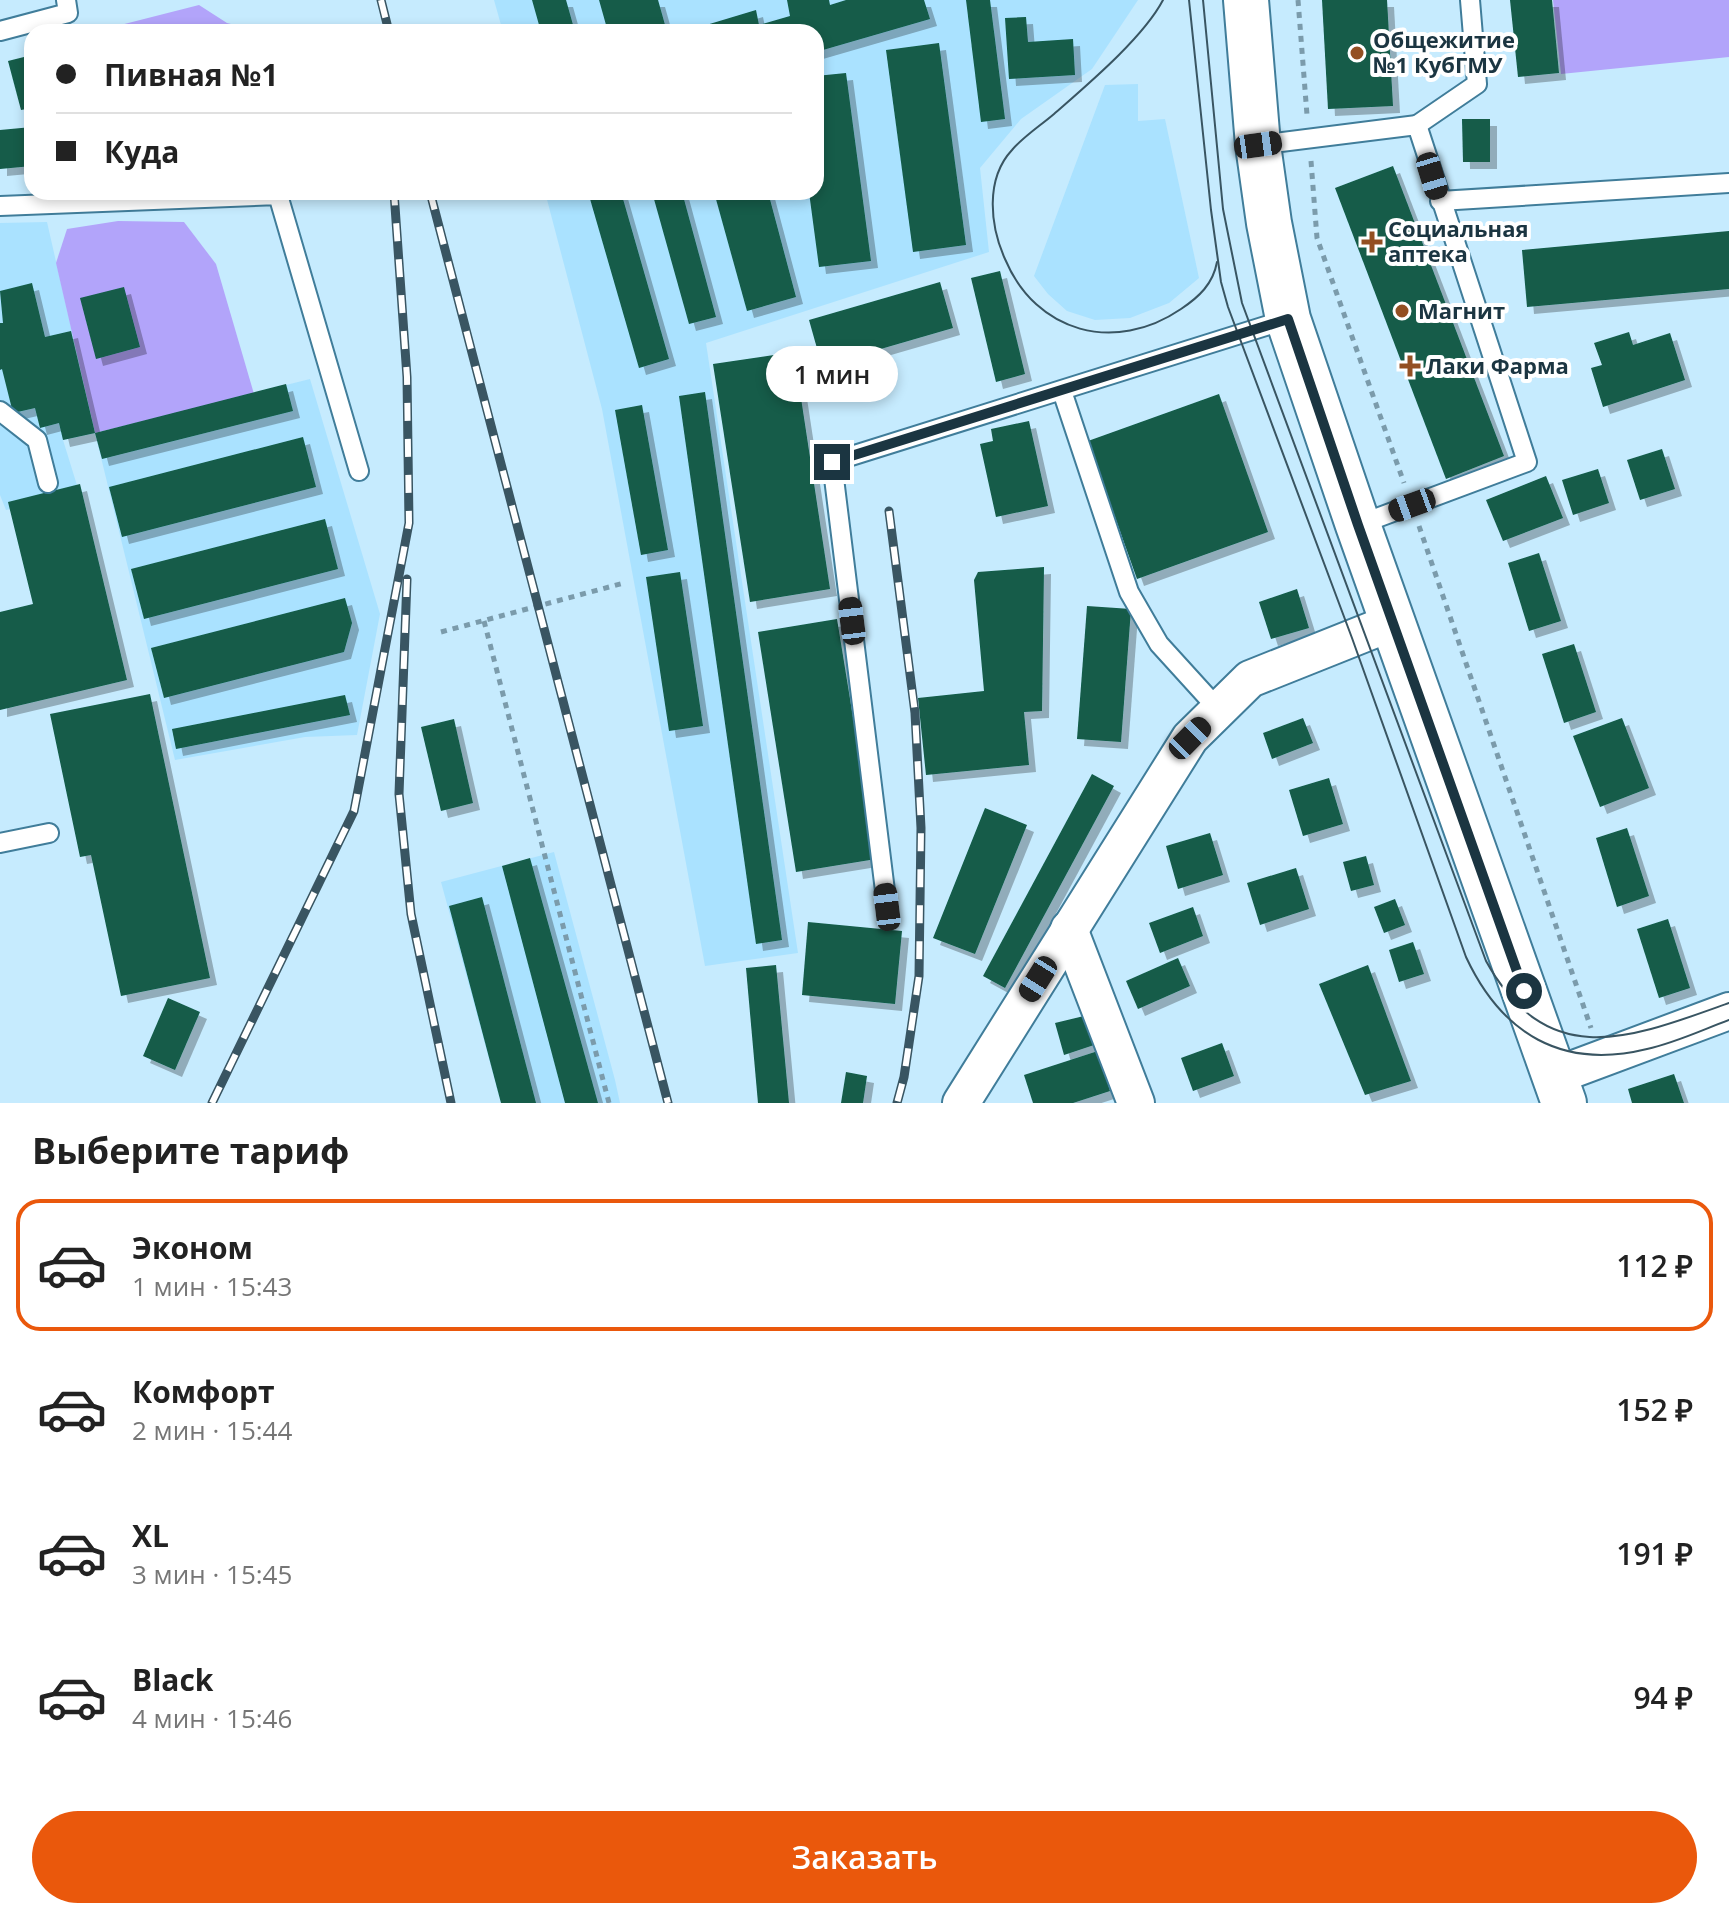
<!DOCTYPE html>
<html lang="ru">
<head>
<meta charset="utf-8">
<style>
	body { margin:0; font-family:"Open Sans",sans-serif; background:#f2f2f2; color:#222; height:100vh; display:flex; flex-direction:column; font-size:30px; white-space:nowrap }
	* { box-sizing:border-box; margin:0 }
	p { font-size:26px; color:#767676 }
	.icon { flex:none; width:44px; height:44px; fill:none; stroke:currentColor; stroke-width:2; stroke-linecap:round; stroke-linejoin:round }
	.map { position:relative; height:1103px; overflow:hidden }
	.details { display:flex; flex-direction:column; background:#fff; flex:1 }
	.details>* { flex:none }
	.banner { position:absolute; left:24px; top:24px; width:800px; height:176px; border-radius:24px; box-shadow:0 4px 12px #0003; display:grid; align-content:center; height:176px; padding:0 32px; background:#fff }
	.end { position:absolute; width:36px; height:36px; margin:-18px; border:10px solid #1b3541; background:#fff; box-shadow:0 0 0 4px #fff }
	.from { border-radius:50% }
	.bubble { position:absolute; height:56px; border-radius:28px; background:#fff; box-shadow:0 4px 12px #0003; font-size:26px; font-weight:600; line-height:56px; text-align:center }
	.car { position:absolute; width:24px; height:48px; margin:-24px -12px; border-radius:10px; box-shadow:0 0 6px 2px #0007; background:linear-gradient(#222 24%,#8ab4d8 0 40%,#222 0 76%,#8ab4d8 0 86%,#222 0) }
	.banner b { display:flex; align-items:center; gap:28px; height:76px; font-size:30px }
	.banner b+b { border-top:2px solid #e0e0e0 }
	.banner i { width:20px; height:20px; background:#222 }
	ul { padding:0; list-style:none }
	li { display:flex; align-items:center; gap:24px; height:132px; margin:0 16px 12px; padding:0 16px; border:4px solid transparent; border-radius:24px }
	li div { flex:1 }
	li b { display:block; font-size:30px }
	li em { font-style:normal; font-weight:600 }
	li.active { border-color:#ea580c }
	li>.icon { width:72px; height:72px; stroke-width:1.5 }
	h2 { padding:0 32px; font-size:36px; line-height:96px }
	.primary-button { display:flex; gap:16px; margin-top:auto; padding:16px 32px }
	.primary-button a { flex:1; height:92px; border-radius:48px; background:#ea580c; color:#fff; font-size:32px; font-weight:600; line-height:92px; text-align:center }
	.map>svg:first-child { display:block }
	.built { fill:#aae2ff }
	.green { fill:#b2a4fa }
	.building { fill:#125c49; filter:url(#shadow) }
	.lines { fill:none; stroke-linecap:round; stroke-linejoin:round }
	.lane-casing { stroke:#407d9a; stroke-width:22 }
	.street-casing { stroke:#407d9a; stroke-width:40 }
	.secondary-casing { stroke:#407d9a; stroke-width:48 }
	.path { stroke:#7b9bab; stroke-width:5; stroke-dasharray:6 6; stroke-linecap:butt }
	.lane { stroke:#fff; stroke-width:18 }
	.street { stroke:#fff; stroke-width:36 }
	.secondary { stroke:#fff; stroke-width:44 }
	.tram { stroke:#395562; stroke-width:2 }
	.rail-casing { stroke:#395562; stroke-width:9 }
	.rail { stroke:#fff; stroke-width:6; stroke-dasharray:18; stroke-linecap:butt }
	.route { stroke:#1b3541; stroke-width:10 }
	.poi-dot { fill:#934f22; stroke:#fff; stroke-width:3 }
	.labels { text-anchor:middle; stroke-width:8; stroke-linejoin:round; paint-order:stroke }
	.poi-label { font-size:22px; font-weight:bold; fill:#1b3541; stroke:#fff; text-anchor:start }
</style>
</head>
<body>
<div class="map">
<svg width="1729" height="1103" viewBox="0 0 1729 1103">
	<defs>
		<filter id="shadow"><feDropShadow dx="7" dy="7" stdDeviation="0" flood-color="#0004"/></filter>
	</defs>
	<rect width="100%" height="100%" fill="#c6ebfe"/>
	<g class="built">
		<path d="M494 0H1138L1092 69 1021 119 980 168 989 252 706 343 798 953 705 966 602 409 545 192H816V32H503Z"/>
		<path d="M1138 84V121L1165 119 1199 278 1169 303 1130 318 1095 320 1067 311 1048 294 1034 276 1105 85Z"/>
		<path d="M47 222 95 433 310 379 380 614 357 735 305 737 175 760 95 433 63 440 80 495 6 510 0 495V223Z"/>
		<path d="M554 852 615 1080 620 1103H501L441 882Z"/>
	</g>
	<g class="green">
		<path d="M1553 0H1729V57L1561 74Z"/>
		<path d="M199 5 227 23 247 28 248 32H93Z"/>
		<path d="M118 221 184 222 216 264 254 394 95 433 56 263 67 229Z"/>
	</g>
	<g class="building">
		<path d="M532 0H566L575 32H541Z"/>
		<path d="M599 0H658L667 32H608Z"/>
		<path d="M787 0H829L830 5 846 0H924L930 19 816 52V32H683L756 10 759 25 790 16Z"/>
		<path d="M966 0H990L1005 119 981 122Z"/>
		<path d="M1322 0H1387L1393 106 1328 109Z"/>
		<path d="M1510 0H1552L1559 73 1518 77Z"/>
		<path d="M1026 17 1028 42 1073 39 1075 75 1009 79 1005 18Z"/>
		<path d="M939 43 966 245 913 252 886 50Z"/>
		<path d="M32 55V108L21 110 8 61Z"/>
		<path d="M846 73 871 261 819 267 809 192H816V76Z"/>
		<path d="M1462 119H1490V162H1463Z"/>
		<path d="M32 127V166L0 169V130Z"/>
		<path d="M1393 166 1504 456 1446 479 1335 188Z"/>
		<path d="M588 192H621L669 359 639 368Z"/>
		<path d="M652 192H682L716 317 689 324Z"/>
		<path d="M714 192H768L796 297 747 311Z"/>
		<path d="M1729 231V289L1527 307 1522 250Z"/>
		<path d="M1000 271 1025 374 996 382 971 278Z"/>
		<path d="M940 282 953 328 822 366 809 320Z"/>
		<path d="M32 283 45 337 71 331 95 433 63 440 59 423 40 428 35 408 13 413 2 369 0 370V323H3L0 291Z"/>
		<path d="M124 287 140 347 96 359 80 298Z"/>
		<path d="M1629 332 1633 345 1670 333 1685 380 1603 407 1591 368 1602 365 1594 343Z"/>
		<path d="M794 352 830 589 750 602 713 364Z"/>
		<path d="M286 384 293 411 102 459 95 433Z"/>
		<path d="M705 392 782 940 756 944 679 396Z"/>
		<path d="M1219 394 1268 532 1137 579 1088 441Z"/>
		<path d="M642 405 668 550 641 555 615 410Z"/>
		<path d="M1029 421 1048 506 996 517 980 444 993 441 991 429Z"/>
		<path d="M303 437 316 487 122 537 109 487Z"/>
		<path d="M1662 449 1675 489 1640 500 1627 460Z"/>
		<path d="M1598 469 1609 503 1573 515 1562 480Z"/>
		<path d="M1546 476 1563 518 1503 541 1486 500Z"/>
		<path d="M80 484 127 680 0 710V612L33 604 8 502Z"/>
		<path d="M325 519 338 569 144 619 131 569Z"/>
		<path d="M1539 553 1561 621 1529 631 1508 563Z"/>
		<path d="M1044 567 1042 711 1024 712 1029 765 926 775 918 698 984 691 974 580 978 572Z"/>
		<path d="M680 572 703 726 669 731 646 577Z"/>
		<path d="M1297 589 1309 628 1271 639 1259 602Z"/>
		<path d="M345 598 352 623 344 652 164 698 151 648Z"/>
		<path d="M1087 606 1131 609 1121 742 1077 739Z"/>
		<path d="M837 619 876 859 796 872 758 632Z"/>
		<path d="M1574 644 1596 712 1564 723 1542 654Z"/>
		<path d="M150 694 210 978 121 996 91 855 80 857 50 714Z"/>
		<path d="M345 695 350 715 176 749 172 729Z"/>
		<path d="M1303 718 1313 743 1272 759 1263 733Z"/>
		<path d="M1622 718 1649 788 1600 807 1573 736Z"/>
		<path d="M454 719 473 803 441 811 421 727Z"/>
		<path d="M1092 774 1114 786 1005 988 983 976Z"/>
		<path d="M1329 778 1343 824 1303 836 1289 790Z"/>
		<path d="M985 808 1027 825 975 954 933 938Z"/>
		<path d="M1627 828 1649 896 1617 907 1596 838Z"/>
		<path d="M1210 833 1223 875 1178 889 1166 846Z"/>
		<path d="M1366 856 1374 885 1351 891 1343 862Z"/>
		<path d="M530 858 598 1103H565L502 866Z"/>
		<path d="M1296 868 1309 909 1260 925 1247 883Z"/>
		<path d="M482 897 536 1103H501L449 906Z"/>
		<path d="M1395 899 1405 925 1384 933 1374 907Z"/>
		<path d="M1193 907 1203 936 1160 953 1149 923Z"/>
		<path d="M1668 919 1690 988 1659 998 1637 929Z"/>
		<path d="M808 922 902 931 895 1004 802 995Z"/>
		<path d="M1413 942 1424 974 1399 982 1389 950Z"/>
		<path d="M1178 958 1190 986 1138 1009 1126 981Z"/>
		<path d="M776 965 789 1103H758L746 968Z"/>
		<path d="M1368 965 1411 1081 1365 1095 1319 984Z"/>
		<path d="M168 998 200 1012 175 1070 143 1056Z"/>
		<path d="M1084 1016 1094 1045 1064 1055 1055 1023Z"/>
		<path d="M1222 1043 1234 1076 1193 1091 1181 1058Z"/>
		<path d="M1098 1051 1110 1091 1073 1103H1033L1024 1075Z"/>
		<path d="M846 1072 867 1076 863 1103H841Z"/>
		<path d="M1674 1074 1684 1103H1632L1628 1089Z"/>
	</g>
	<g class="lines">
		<defs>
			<g id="lane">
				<path d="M0 31 68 13 66 0"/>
				<path d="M1417 125 1477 84 1470 0"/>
				<path d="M1258 145 1417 125 1527 462 1358 525"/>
				<path d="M1440 201 1729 183"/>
				<path d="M0 206 278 195 359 471"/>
				<path d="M1062 391 1129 592 1159 644 1219 710"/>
				<path d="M0 411 37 440 48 483"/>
				<path d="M0 843 49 833"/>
				<path d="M887 907 832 462 1288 319"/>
			</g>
			<g id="street">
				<path d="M1069 929 1136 1103"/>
				<path d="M1555 1076 1729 1011"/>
				<path d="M961 1103 1190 738 1250 679 1393 622"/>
			</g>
			<path id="secondary" d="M1246 0 1258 145 1269 223 1288 319 1358 525 1564 1103"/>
		</defs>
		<use href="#lane" class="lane-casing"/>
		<use href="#street" class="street-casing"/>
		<use href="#secondary" class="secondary-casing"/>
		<g class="path">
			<path d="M1298 0 1307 115"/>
			<path d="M1311 161 1317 238 1404 483"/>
			<path d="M1419 526 1591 1028"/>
			<path d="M484 621 609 1103"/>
			<path d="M441 632 624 583"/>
		</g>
		<use href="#lane" class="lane"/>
		<use href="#street" class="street"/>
		<use href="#secondary" class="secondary"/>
		<g class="tram">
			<path d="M1163 0C1143 38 1087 85 1054 114 1040 126 1024 136 1012 150 985 179 990 226 1005 259 1036 333 1115 354 1181 309 1199 297 1213 284 1217 262"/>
			<path d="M1189 0 1211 210 1221 282 1228 307 1352 638 1466 957C1502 1034 1562 1070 1647 1049 1675 1043 1702 1030 1729 1020"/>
			<path d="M1203 0 1223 209 1242 303 1486 961C1548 1073 1631 1038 1729 1003"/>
		</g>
		<defs>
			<g id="rail">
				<path d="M381 0 389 32"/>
				<path d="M430 192 668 1103"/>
				<path d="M889 511 915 713 921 828 919 976 904 1077 897 1103"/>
				<path d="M407 579 399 794 411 914 451 1103"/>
				<path d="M212 1103 354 811 409 523 407 377 394 192"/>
			</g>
		</defs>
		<use href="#rail" class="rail-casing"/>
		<use href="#rail" class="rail"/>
	</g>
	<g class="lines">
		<path class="route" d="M832 462 1288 319 1358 525 1524 991"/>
	</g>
	<g class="poi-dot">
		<circle cx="1357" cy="53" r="8"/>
		<path d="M1368 230h8v8h8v8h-8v8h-8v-8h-8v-8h8z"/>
		<circle cx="1402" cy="311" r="8"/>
		<path d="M1406 354h8v8h8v8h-8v8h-8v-8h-8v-8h8z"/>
	</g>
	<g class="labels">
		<g class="poi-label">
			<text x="1373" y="48">Общежитие<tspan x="1373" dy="25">№1 КубГМУ</tspan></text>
			<text x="1388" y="237">Социальная<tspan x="1388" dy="25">аптека</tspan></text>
			<text x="1418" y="319">Магнит</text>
			<text x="1426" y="374">Лаки Фарма</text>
		</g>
	</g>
</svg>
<i class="end from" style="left:1524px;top:991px"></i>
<i class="end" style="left:832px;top:462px"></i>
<div class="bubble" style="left:766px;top:346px;width:132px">1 мин</div>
<i class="car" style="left:1258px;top:145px;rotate:82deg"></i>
<i class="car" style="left:1432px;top:176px;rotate:163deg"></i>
<i class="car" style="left:1412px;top:505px;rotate:250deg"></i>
<i class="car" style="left:852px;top:621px;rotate:353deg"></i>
<i class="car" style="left:1190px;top:738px;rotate:45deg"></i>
<i class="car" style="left:887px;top:907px;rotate:353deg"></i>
<i class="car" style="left:1038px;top:979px;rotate:212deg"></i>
<div class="banner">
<b><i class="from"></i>Пивная №1</b>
<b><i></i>Куда</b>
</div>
</div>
<section class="details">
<h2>Выберите тариф</h2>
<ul>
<li class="active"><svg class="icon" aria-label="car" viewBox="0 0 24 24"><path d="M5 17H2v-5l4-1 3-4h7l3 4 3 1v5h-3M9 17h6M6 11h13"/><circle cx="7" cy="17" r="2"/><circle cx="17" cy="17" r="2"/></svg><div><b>Эконом</b><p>1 мин · 15:43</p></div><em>112 ₽</em></li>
<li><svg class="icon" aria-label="car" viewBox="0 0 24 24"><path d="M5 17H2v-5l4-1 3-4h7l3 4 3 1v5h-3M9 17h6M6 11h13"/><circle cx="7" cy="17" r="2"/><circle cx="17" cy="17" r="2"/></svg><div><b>Комфорт</b><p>2 мин · 15:44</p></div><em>152 ₽</em></li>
<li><svg class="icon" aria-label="car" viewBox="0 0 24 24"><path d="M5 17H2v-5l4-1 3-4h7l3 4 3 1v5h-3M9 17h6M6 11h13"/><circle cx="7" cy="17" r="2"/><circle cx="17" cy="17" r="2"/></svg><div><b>XL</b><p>3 мин · 15:45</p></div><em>191 ₽</em></li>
<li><svg class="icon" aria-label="car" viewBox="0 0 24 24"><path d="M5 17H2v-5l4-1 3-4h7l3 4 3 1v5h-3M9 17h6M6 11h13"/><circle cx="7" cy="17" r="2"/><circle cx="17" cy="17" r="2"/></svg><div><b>Black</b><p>4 мин · 15:46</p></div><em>94 ₽</em></li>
</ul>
<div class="primary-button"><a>Заказать</a></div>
</section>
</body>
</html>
